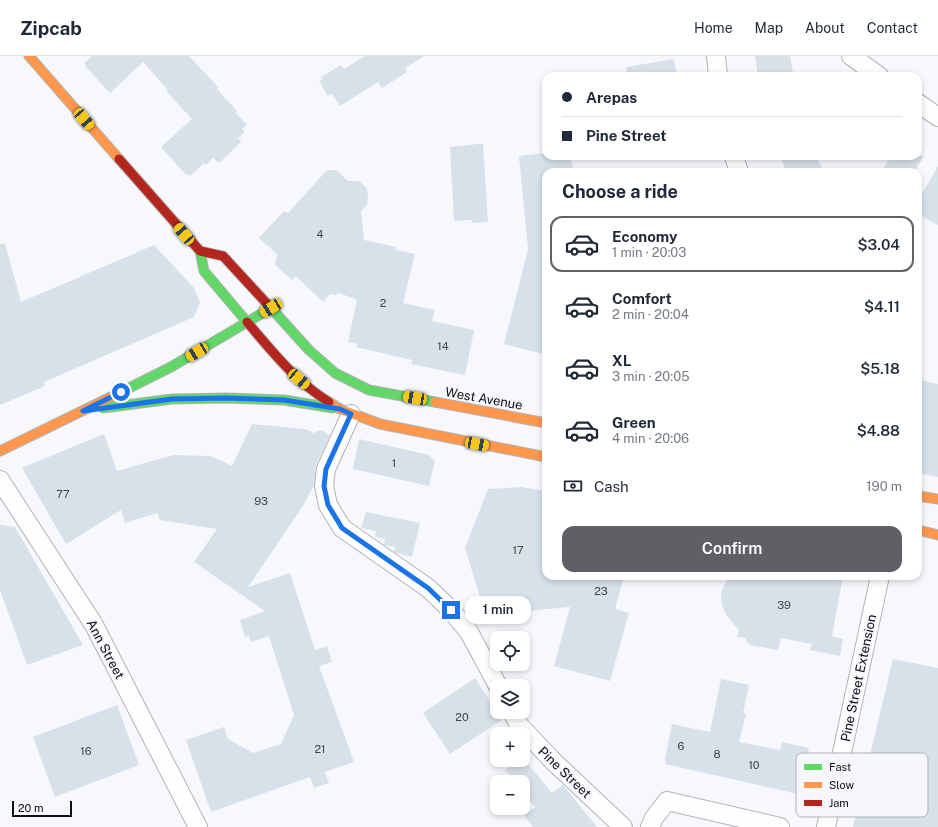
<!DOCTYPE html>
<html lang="en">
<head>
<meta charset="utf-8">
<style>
	body { margin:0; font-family:"Public Sans",sans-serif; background:#f6f6f7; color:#1f2937; height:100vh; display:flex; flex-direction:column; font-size:15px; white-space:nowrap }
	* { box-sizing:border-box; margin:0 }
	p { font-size:13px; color:#747a83 }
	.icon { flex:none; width:22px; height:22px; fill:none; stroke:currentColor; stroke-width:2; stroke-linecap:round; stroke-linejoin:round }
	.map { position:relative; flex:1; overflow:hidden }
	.sheet { position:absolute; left:542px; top:112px; width:380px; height:412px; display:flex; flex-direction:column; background:#fff; border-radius:12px; box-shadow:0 2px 6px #0003 }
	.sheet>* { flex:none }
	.banner { position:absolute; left:542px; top:16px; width:380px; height:88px; border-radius:12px; box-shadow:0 2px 6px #0003; display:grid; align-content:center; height:88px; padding:0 20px; background:#fff }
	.buttons { position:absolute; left:490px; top:575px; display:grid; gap:8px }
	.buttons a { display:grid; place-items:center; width:40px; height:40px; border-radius:8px; background:#fff; box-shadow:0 2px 6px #0003; font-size:20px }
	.scale { position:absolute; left:12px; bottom:10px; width:60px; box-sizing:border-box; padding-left:4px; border:2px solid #0c0e15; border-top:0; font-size:11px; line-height:14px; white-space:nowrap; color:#0c0e15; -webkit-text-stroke:3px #f6f7fc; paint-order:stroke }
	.end { position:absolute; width:18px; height:18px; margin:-9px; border:5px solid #1a73e8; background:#fff; box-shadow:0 0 0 2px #fff }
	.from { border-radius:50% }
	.bubble { position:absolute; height:28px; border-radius:12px; background:#fff; box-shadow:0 2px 6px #0003; font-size:13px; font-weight:600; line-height:28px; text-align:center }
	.car { position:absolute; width:12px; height:24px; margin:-12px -6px; border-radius:5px; box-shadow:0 0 3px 1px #0007; background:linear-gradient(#f5c518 24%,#345 0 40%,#f5c518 0 76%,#345 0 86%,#f5c518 0) }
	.banner b { display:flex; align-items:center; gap:14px; height:38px; font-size:15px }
	.banner b+b { border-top:1px solid #e0e1e3 }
	.banner i { width:10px; height:10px; background:#1f2937 }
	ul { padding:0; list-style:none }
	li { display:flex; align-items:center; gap:12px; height:56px; margin:0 8px 6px; padding:0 12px; border:2px solid transparent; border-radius:12px }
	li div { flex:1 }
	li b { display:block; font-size:15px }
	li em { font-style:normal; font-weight:600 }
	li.selected { border-color:#5e6066 }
	li>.icon { width:36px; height:36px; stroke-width:1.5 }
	h2 { padding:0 20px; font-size:18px; line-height:48px }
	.pay { display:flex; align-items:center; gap:10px; height:44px; padding:0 20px; font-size:15px }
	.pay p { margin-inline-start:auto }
	.primary-button { display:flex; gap:8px; margin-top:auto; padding:8px 20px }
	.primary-button a { flex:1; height:46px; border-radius:12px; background:#5e6066; color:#fff; font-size:16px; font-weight:600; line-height:46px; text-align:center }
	header { display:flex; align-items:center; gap:24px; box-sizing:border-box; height:56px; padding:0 20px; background:#fff; border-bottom:1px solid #e0e1e3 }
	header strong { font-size:19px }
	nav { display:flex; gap:22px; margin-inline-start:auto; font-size:14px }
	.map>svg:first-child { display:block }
	.building { fill:#d7e1ea }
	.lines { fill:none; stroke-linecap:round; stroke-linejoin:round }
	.street-casing { stroke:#b0b2b7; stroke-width:20 }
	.fast-casing { stroke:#b0b2b7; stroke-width:11 }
	.slow-casing { stroke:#b0b2b7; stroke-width:11 }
	.jam-casing { stroke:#b0b2b7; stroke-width:11 }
	.street { stroke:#fefefe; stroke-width:18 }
	.fast { stroke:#63d668; stroke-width:9 }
	.slow { stroke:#ff974d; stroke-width:9 }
	.jam { stroke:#b3261e; stroke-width:9 }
	.route { stroke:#1a73e8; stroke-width:5 }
	.labels { text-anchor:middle; stroke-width:3.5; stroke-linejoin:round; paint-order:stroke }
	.number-label { font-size:11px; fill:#3f434a }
	.street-label { font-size:13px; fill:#0c0e15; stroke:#f6f7fc }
	.key { fill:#f6f7fc; stroke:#b0b1b7; stroke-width:1 }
	.key-label { font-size:11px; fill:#0c0e15 }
</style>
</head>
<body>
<header>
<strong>Zipcab</strong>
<nav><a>Home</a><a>Map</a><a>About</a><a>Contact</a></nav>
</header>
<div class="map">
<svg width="938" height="771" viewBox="0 0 938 771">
	<rect width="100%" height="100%" fill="#f7f8fb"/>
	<g class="building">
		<path d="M92 0H189L218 31 217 33 237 55 236 57 247 69 242 73 245 76 238 82 241 85 240 87 219 107 213 102 206 109 204 107 190 120 187 118 186 119 161 91 192 63 166 35 168 34 143 6 110 37 85 10 86 9 84 7Z"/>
		<path d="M365 0H424L405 12 407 16 382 32 378 26 340 50 332 38 328 40 319 25 323 23 321 21 341 9 344 13Z"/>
		<path d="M755 0H790L793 17 776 20H758Z"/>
		<path d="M674 3 677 20H627L626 11Z"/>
		<path d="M478 88H483L488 166 472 167V164L454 165 450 91Z"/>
		<path d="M546 97V100H571L573 116H546V299L504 288 528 193 519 100Z"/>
		<path d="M780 100H816L824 116H786Z"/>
		<path d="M891 100H924L914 116H881Z"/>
		<path d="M938 110V169L918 158V145Z"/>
		<path d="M327 114H336L348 125H358L364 129 367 133 368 140 367 149 361 155 364 184 396 191V194L415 198 403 247 435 254 432 265 474 274 465 319 411 308 412 304 356 291 357 288 348 286 357 244 339 237 335 239 330 238 323 246 296 220 292 224 275 209 277 198 259 182 284 155 288 157Z"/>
		<path d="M5 187 21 246 154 189 194 232 200 246 194 261 44 326 45 330 0 349V188Z"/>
		<path d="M920 324 938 328V421L918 417V334Z"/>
		<path d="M252 368 305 373 314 377 321 374 330 379 316 409 314 429 303 450 248 531 290 517 315 594 327 590 332 606 319 610 354 706 325 716 329 727 314 732 310 721 211 756 186 684 224 671 228 683 253 697 281 688 294 659 269 580 251 586 249 580 245 581 240 564 265 555 194 506 217 473 160 464 157 457 125 467 121 454 66 488 22 412 104 378 117 415 173 399 211 400 232 410Z"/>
		<path d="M359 383 429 399 435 405 429 430 353 413Z"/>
		<path d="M521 431 546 435V520H624L615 553 629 557 610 625 554 610 570 551 515 556 483 551 465 492 488 433Z"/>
		<path d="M366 456 420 467 412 501 397 497 394 496 395 491 384 489 385 483 375 481 376 475 361 472Z"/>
		<path d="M0 469 15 471 83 589 27 609 0 534Z"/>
		<path d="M729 520H843L832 580 843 583 840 600 810 594 812 588 781 582 778 594 749 589 745 582 737 581 739 574 726 559 722 549 721 541 722 534Z"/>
		<path d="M893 603 938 612V771H853Z"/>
		<path d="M475 622 502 664 450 698 423 657Z"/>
		<path d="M721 623 749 629 743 657 746 658 739 686 780 694 782 686 809 692 806 707 808 710 806 717 804 719 798 738 665 708 666 704 665 703 672 668 710 676Z"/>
		<path d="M117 649 139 709 55 741 33 681Z"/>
		<path d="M523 702 552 737 563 729 597 771H533L524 760 535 751 523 736V726H515L509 718 504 715 517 704H523Z"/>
	</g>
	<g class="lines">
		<defs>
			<g id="street">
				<path d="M716 0 718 20"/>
				<path d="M851 0 879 20"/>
				<path d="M918 47 938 61"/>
				<path d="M734 100 739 116"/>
				<path d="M351 358 326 413 324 430 328 449 342 472 428 532 451 554 469 576 498 630"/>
				<path d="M0 424 94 569 198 771"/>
				<path d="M512 656 519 669 554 706 623 771"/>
				<path d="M650 771 654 762 667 745 780 771"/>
				<path d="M826 771 880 520"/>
			</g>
			<g id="fast">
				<path d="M200 195 204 215 247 266"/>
				<path d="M125 334 171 311 271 252 309 294 335 317 369 334 435 346"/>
				<path d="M103 352 172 343 226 342 284 344 333 352"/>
			</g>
			<g id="slow">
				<path d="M29 0 119 103"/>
				<path d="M329 346 340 353 380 368 546 401"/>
				<path d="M435 346 546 367"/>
				<path d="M0 395 125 334"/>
				<path d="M918 440 938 443"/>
				<path d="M918 474 938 479"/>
			</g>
			<g id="jam">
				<path d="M119 103 200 195 223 200 271 252"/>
				<path d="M247 266C272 295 296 326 329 346"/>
			</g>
		</defs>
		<use href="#street" class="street-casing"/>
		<use href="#fast" class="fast-casing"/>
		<use href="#slow" class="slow-casing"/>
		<use href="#jam" class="jam-casing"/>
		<use href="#street" class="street"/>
		<use href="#fast" class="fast"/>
		<use href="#slow" class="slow"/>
		<use href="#jam" class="jam"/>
	</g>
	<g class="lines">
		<path class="route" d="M121 336 83 355 172 343 226 342 284 344 340 353 351 358 326 413 324 430 328 449 342 472 428 532 451 554"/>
	</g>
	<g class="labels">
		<g class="number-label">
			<text x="320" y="182">4</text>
			<text x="383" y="251">2</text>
			<text x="443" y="294">14</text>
			<text x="394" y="411">1</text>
			<text x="63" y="442">77</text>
			<text x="261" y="449">93</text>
			<text x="518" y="498">17</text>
			<text x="601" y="539">23</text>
			<text x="784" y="553">39</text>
			<text x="462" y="665">20</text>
			<text x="681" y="694">6</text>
			<text x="320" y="697">21</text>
			<text x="86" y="699">16</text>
			<text x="717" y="702">8</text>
			<text x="754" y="713">10</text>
		</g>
		<g class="street-label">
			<text transform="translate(484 342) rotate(10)" y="5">West Avenue</text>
			<text transform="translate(106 593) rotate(62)" y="5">Ann Street</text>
			<text transform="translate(858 622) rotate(-78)" y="5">Pine Street Extension</text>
			<text transform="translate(565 716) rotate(44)" y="5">Pine Street</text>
		</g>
	</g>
	<rect x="796" y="697" width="132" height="64" rx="6" class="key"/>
	<rect x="804" y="708" width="18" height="6" fill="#63d668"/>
	<rect x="804" y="726" width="18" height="6" fill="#ff974d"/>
	<rect x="804" y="744" width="18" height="6" fill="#b3261e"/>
	<g class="key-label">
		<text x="829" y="715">Fast</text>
		<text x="829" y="733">Slow</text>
		<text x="829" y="751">Jam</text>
	</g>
</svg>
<div class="buttons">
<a><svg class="icon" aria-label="locate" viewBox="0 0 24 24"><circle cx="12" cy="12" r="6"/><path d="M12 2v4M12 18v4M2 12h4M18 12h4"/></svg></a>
<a><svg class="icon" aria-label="layers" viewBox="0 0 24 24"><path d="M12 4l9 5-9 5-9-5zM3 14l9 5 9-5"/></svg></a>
<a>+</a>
<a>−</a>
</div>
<div class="scale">20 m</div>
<i class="end from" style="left:121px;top:336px"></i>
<i class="end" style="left:451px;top:554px"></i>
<div class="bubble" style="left:465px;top:540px;width:66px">1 min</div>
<i class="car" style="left:84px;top:63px;rotate:139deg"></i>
<i class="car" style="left:184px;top:178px;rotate:319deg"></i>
<i class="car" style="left:271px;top:252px;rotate:239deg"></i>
<i class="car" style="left:197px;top:296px;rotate:239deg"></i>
<i class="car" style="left:299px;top:323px;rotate:130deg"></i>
<i class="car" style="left:415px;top:342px;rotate:280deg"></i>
<i class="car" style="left:477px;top:388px;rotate:101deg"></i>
<div class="banner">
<b><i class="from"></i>Arepas</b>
<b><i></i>Pine Street</b>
</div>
<section class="sheet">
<h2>Choose a ride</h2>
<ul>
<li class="selected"><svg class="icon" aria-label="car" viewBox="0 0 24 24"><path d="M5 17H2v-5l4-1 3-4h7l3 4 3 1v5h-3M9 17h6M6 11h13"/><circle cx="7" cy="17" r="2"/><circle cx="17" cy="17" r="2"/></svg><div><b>Economy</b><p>1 min · 20:03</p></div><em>$3.04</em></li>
<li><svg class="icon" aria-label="car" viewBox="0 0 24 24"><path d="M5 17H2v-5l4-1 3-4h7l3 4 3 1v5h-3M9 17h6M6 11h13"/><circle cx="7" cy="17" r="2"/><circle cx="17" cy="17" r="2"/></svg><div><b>Comfort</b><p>2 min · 20:04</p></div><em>$4.11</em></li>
<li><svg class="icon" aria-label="car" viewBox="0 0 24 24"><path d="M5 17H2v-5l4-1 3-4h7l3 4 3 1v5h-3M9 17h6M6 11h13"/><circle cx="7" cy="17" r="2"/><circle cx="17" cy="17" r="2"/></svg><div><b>XL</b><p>3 min · 20:05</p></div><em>$5.18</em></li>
<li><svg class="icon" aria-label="car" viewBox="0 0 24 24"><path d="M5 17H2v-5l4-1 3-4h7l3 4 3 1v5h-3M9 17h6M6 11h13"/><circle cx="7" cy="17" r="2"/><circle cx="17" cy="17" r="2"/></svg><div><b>Green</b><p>4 min · 20:06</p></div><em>$4.88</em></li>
</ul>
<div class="pay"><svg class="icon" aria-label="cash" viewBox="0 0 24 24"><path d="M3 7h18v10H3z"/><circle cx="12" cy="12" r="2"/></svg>Cash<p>190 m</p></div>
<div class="primary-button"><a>Confirm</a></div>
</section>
</div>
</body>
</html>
